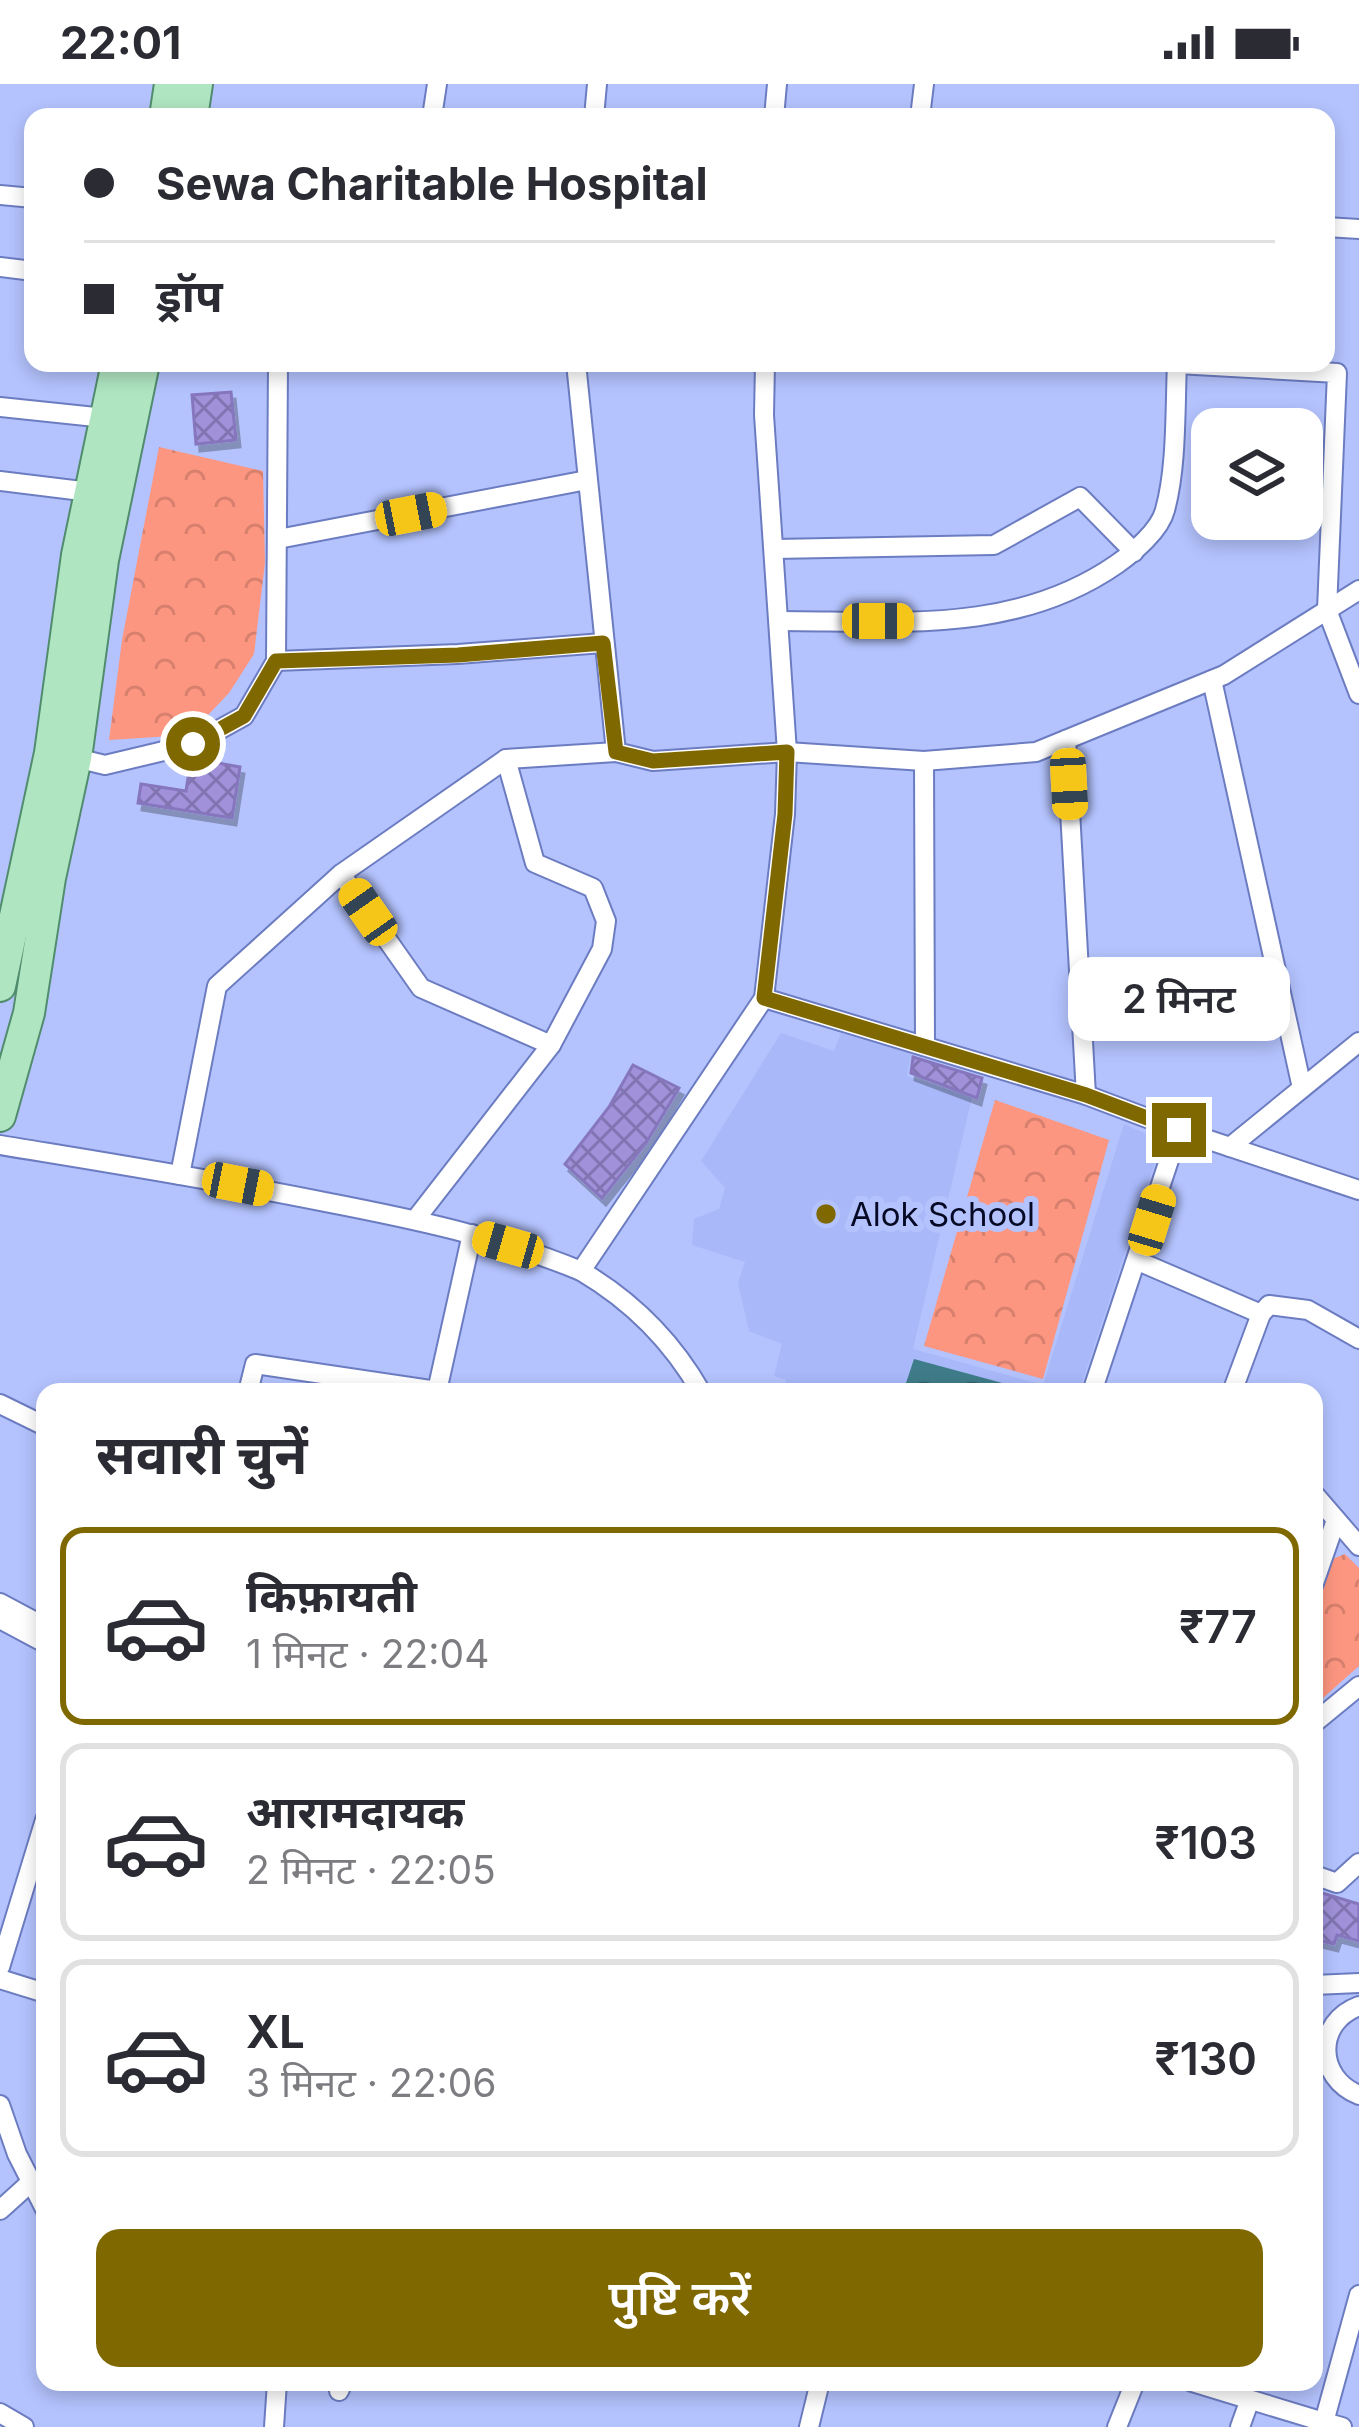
<!DOCTYPE html>
<html lang="hi">
<head>
<meta charset="utf-8">
<style>
	body { margin:0; font-family:Inter,"Noto Sans Devanagari",sans-serif; background:#f7f7f7; color:#2b2b33; height:100vh; display:flex; flex-direction:column; font-size:45px; white-space:nowrap }
	* { box-sizing:border-box; margin:0 }
	p { font-size:39px; color:#7c7c81 }
	.icon { flex:none; width:66px; height:66px; fill:none; stroke:currentColor; stroke-width:2; stroke-linecap:round; stroke-linejoin:round }
	.map { position:relative; flex:1; overflow:hidden }
	.sheet { position:absolute; left:36px; top:1299px; width:1287px; height:1008px; display:flex; flex-direction:column; background:#fff; border-radius:24px; box-shadow:0 6px 18px #0003 }
	.sheet>* { flex:none }
	.guide { position:absolute; left:24px; top:24px; width:1311px; height:264px; border-radius:24px; box-shadow:0 6px 18px #0003; display:grid; align-content:center; height:264px; padding:0 60px; background:#fff }
	.controls { position:absolute; left:1191px; top:324px; display:grid; gap:24px }
	.controls a { display:grid; place-items:center; width:132px; height:132px; border-radius:24px; background:#fff; box-shadow:0 6px 18px #0003; font-size:60px }
	.end { position:absolute; width:54px; height:54px; margin:-27px; border:15px solid #806800; background:#fff; box-shadow:0 0 0 6px #fff }
	.from { border-radius:50% }
	.bubble { position:absolute; height:84px; border-radius:24px; background:#fff; box-shadow:0 6px 18px #0003; font-size:39px; font-weight:600; line-height:84px; text-align:center }
	.car { position:absolute; width:36px; height:72px; margin:-36px -18px; border-radius:15px; box-shadow:0 0 9px 3px #0007; background:linear-gradient(#f5c518 24%,#345 0 40%,#f5c518 0 76%,#345 0 86%,#f5c518 0) }
	.guide b { display:flex; align-items:center; gap:42px; height:114px; font-size:45px }
	.guide b+b { border-top:3px solid #e1e1e2 }
	.guide i { width:30px; height:30px; background:#2b2b33 }
	ul { padding:0; list-style:none }
	li { display:flex; align-items:center; gap:36px; height:198px; margin:0 24px 18px; padding:0 36px; border:6px solid #e1e1e2; border-radius:24px }
	li div { flex:1 }
	li b { display:block; font-size:45px }
	li em { font-style:normal; font-weight:600 }
	li.on { border-color:#806800 }
	li>.icon { width:108px; height:108px; stroke-width:1.5 }
	h2 { padding:0 60px; font-size:54px; line-height:144px }
	.button { display:flex; gap:24px; margin-top:auto; padding:24px 60px }
	.button a { flex:1; height:138px; border-radius:24px; background:#806800; color:#fff; font-size:48px; font-weight:600; line-height:138px; text-align:center }
	.status { display:flex; justify-content:space-between; align-items:center; height:84px; padding:0 60px; background:#fff; direction:ltr }
	.status svg { height:33px; fill:currentColor }
	.map>svg:first-child { display:block }
	.built { fill:#a8b8f9 }
	.park { fill:url(#park-crowns) }
	.water { fill:url(#water-waves) }
	.building { fill:url(#building-cross-hatch); stroke:#8676be; stroke-width:3; filter:url(#shadow) }
	.lines { fill:none; stroke-linecap:round; stroke-linejoin:round }
	.street-casing { stroke:#6c7cc1; stroke-width:22 }
	.primary-casing { stroke:#518c6e; stroke-width:34 }
	.street { stroke:#fff; stroke-width:18 }
	.primary { stroke:#afe5c1; stroke-width:30 }
	.route { stroke:#806800; stroke-width:15 }
	.poi-dot { fill:#806800; stroke:#b4c3fe; stroke-width:4.5 }
	.labels { text-anchor:middle; stroke-width:12; stroke-linejoin:round; paint-order:stroke }
	.poi-label { font-size:33px; fill:#060923; stroke:#b4c3fe; text-anchor:start }
</style>
</head>
<body>
<div class="status"><b>22:01</b><svg viewBox="0 0 49 12"><path d="M0 12V9h3v3zM5 12V6h3v6zM10 12V3h3v9zM15 12V0h3v12zM26 1h20v11H26zM47 4h2v5h-2z"/></svg></div>
<div class="map">
<svg width="1359" height="2343" viewBox="0 0 1359 2343">
	<defs>
		<pattern id="park-crowns" width="20" height="18" patternUnits="userSpaceOnUse" patternTransform="scale(3)"><rect width="20" height="18" fill="#fd9680"/><path d="M2 6a3 3 0 1 1 6 0M12 15a3 3 0 1 1 6 0" fill="none" stroke="#d7806e"/></pattern>
		<pattern id="water-waves" width="16" height="10" patternUnits="userSpaceOnUse" patternTransform="scale(3)"><rect width="16" height="10" fill="#3f7c89"/><path d="M0 5q4-4 8 0t8 0" fill="none" stroke="#336470"/></pattern>
		<pattern id="building-cross-hatch" width="8" height="8" patternUnits="userSpaceOnUse" patternTransform="scale(3)"><rect width="8" height="8" fill="#a091da"/><path d="M0 0l8 8M0 8l8-8" fill="none" stroke="#8075b0"/></pattern>
		<filter id="shadow"><feDropShadow dx="4" dy="7" stdDeviation="0" flood-color="#0004"/></filter>
	</defs>
	<rect width="100%" height="100%" fill="#b4c3fe"/>
	<path class="built" d="M781 949 834 967 841 949 911 970 907 992 972 1013 913 1265 1043 1301 1124 1040 1162 1057 1079 1308H782L786 1296 774 1292 782 1260 749 1247 738 1199 745 1178 692 1161 694 1135 719 1125 725 1104 701 1077Z"/>
	<g class="park">
		<path d="M159 363 263 387 265 479 254 570 229 609 189 651 109 656 122 556Z"/>
		<path d="M995 1016 1109 1056 1043 1295 924 1262Z"/>
		<path d="M1345 1470 1359 1484V1582L1314 1622V1530L1332 1475Z"/>
	</g>
	<path class="water" d="M914 1275 1035 1308H903Z"/>
	<g class="building">
		<path d="M231 308 236 356 196 360 192 311Z"/>
		<path d="M191 674 240 683 232 734 138 719 141 700 186 707Z"/>
		<path d="M913 973 982 994 977 1014 911 989Z"/>
		<path d="M633 981 679 1004 646 1059 602 1114 565 1080 609 1023Z"/>
		<path d="M1322 1809 1359 1820V1857L1337 1851 1334 1860 1314 1855V1838Z"/>
	</g>
	<g class="lines">
		<defs>
			<g id="street">
				<path d="M432 33 437 0"/>
				<path d="M594 33 597 0"/>
				<path d="M774 33 777 0"/>
				<path d="M920 33 924 0"/>
				<path d="M0 111 33 114"/>
				<path d="M1326 143 1359 145"/>
				<path d="M0 183 33 187"/>
				<path d="M576 279 616 668 653 677 787 668 924 677 1036 668 1224 591 1359 506"/>
				<path d="M1177 280 1337 289 1327 526 1359 610"/>
				<path d="M0 323 105 334"/>
				<path d="M0 397 90 408"/>
				<path d="M278 455 587 396"/>
				<path d="M774 465 994 461 1080 413 1134 468"/>
				<path d="M779 537C896 537 1015 551 1117 480 1134 468 1160 446 1165 426 1177 383 1175 324 1177 279"/>
				<path d="M276 577 458 570 603 559"/>
				<path d="M1212 596 1302 1004"/>
				<path d="M76 674 105 681 193 660 244 632 276 577 278 279"/>
				<path d="M924 677 925 962"/>
				<path d="M341 790 421 904 551 961"/>
				<path d="M764 914 1086 1011 1066 656"/>
				<path d="M1086 1011 1179 1046"/>
				<path d="M0 1061C109 1079 217 1096 325 1118 413 1135 499 1153 581 1187"/>
				<path d="M1230 1063 1359 958"/>
				<path d="M180 1091 217 902 341 790 506 675 616 668"/>
				<path d="M415 1136 551 961 602 865 606 837 593 804 535 779 506 675"/>
				<path d="M1138 1177 1261 1230"/>
				<path d="M248 1308 255 1280 437 1307 472 1150"/>
				<path d="M701 1308C672 1257 632 1217 581 1187L764 914 785 730 787 668 764 331 765 279"/>
				<path d="M1092 1308 1179 1046 1359 1106"/>
				<path d="M1232 1308 1261 1230 1269 1221 1308 1226 1359 1255"/>
				<path d="M0 1320 45 1342"/>
				<path d="M1314 1410 1359 1462"/>
				<path d="M1314 1499 1336 1436"/>
				<path d="M0 1519 45 1543"/>
				<path d="M0 1535 45 1559"/>
				<path d="M1314 1639 1359 1602"/>
				<path d="M1314 1791 1337 1799 1359 1779"/>
				<path d="M0 1883 45 1736"/>
				<path d="M0 1895 45 1909"/>
				<path d="M1314 1901 1359 1899"/>
				<path d="M1359 1922C1315 1938 1316 1994 1359 2011"/>
				<path d="M0 2021 17 2070 45 2125"/>
				<path d="M0 2126 30 2099"/>
				<path d="M1192 2298 1324 2338"/>
				<path d="M339 2307 343 2298"/>
				<path d="M0 2329 24 2343"/>
				<path d="M274 2343 277 2298"/>
				<path d="M809 2343 820 2298"/>
				<path d="M1117 2343 1135 2298"/>
				<path d="M1240 2343 1249 2318"/>
				<path d="M1342 2343 1324 2338 1359 2211"/>
			</g>
			<g id="primary">
				<path d="M165 33 170 0"/>
				<path d="M192 33 197 0"/>
				<path d="M0 902 50 669 77 471 117 279"/>
				<path d="M0 1032 29 929 50 794 76 674 103 476 144 279"/>
			</g>
		</defs>
		<use href="#street" class="street-casing"/>
		<use href="#primary" class="primary-casing"/>
		<use href="#street" class="street"/>
		<use href="#primary" class="primary"/>
	</g>
	<g class="lines">
		<path class="route" d="M193 660 244 632 276 577 458 571 603 559 616 668 653 677 787 668 785 730 764 914 1086 1011 1179 1046"/>
	</g>
	<circle class="poi-dot" cx="826" cy="1130" r="12"/>
	<g class="labels">
		<g class="poi-label">
			<text x="850" y="1142">Alok School</text>
		</g>
	</g>
</svg>
<div class="controls">
<a><svg class="icon" aria-label="layers" viewBox="0 0 24 24"><path d="M12 4l9 5-9 5-9-5zM3 14l9 5 9-5"/></svg></a>
</div>
<i class="end from" style="left:193px;top:660px"></i>
<i class="end" style="left:1179px;top:1046px"></i>
<div class="bubble" style="left:1068px;top:873px;width:222px">2 मिनट</div>
<i class="car" style="left:411px;top:430px;rotate:79deg"></i>
<i class="car" style="left:878px;top:537px;rotate:90deg"></i>
<i class="car" style="left:1069px;top:700px;rotate:177deg"></i>
<i class="car" style="left:368px;top:828px;rotate:325deg"></i>
<i class="car" style="left:238px;top:1100px;rotate:101deg"></i>
<i class="car" style="left:1152px;top:1136px;rotate:17deg"></i>
<i class="car" style="left:508px;top:1161px;rotate:286deg"></i>
<div class="guide">
<b><i class="from"></i>Sewa Charitable Hospital</b>
<b><i></i>ड्रॉप</b>
</div>
<section class="sheet">
<h2>सवारी चुनें</h2>
<ul>
<li class="on"><svg class="icon" aria-label="car" viewBox="0 0 24 24"><path d="M5 17H2v-5l4-1 3-4h7l3 4 3 1v5h-3M9 17h6M6 11h13"/><circle cx="7" cy="17" r="2"/><circle cx="17" cy="17" r="2"/></svg><div><b>किफ़ायती</b><p>1 मिनट · 22:04</p></div><em>₹77</em></li>
<li><svg class="icon" aria-label="car" viewBox="0 0 24 24"><path d="M5 17H2v-5l4-1 3-4h7l3 4 3 1v5h-3M9 17h6M6 11h13"/><circle cx="7" cy="17" r="2"/><circle cx="17" cy="17" r="2"/></svg><div><b>आरामदायक</b><p>2 मिनट · 22:05</p></div><em>₹103</em></li>
<li><svg class="icon" aria-label="car" viewBox="0 0 24 24"><path d="M5 17H2v-5l4-1 3-4h7l3 4 3 1v5h-3M9 17h6M6 11h13"/><circle cx="7" cy="17" r="2"/><circle cx="17" cy="17" r="2"/></svg><div><b>XL</b><p>3 मिनट · 22:06</p></div><em>₹130</em></li>
</ul>
<div class="button"><a>पुष्टि करें</a></div>
</section>
</div>
</body>
</html>
